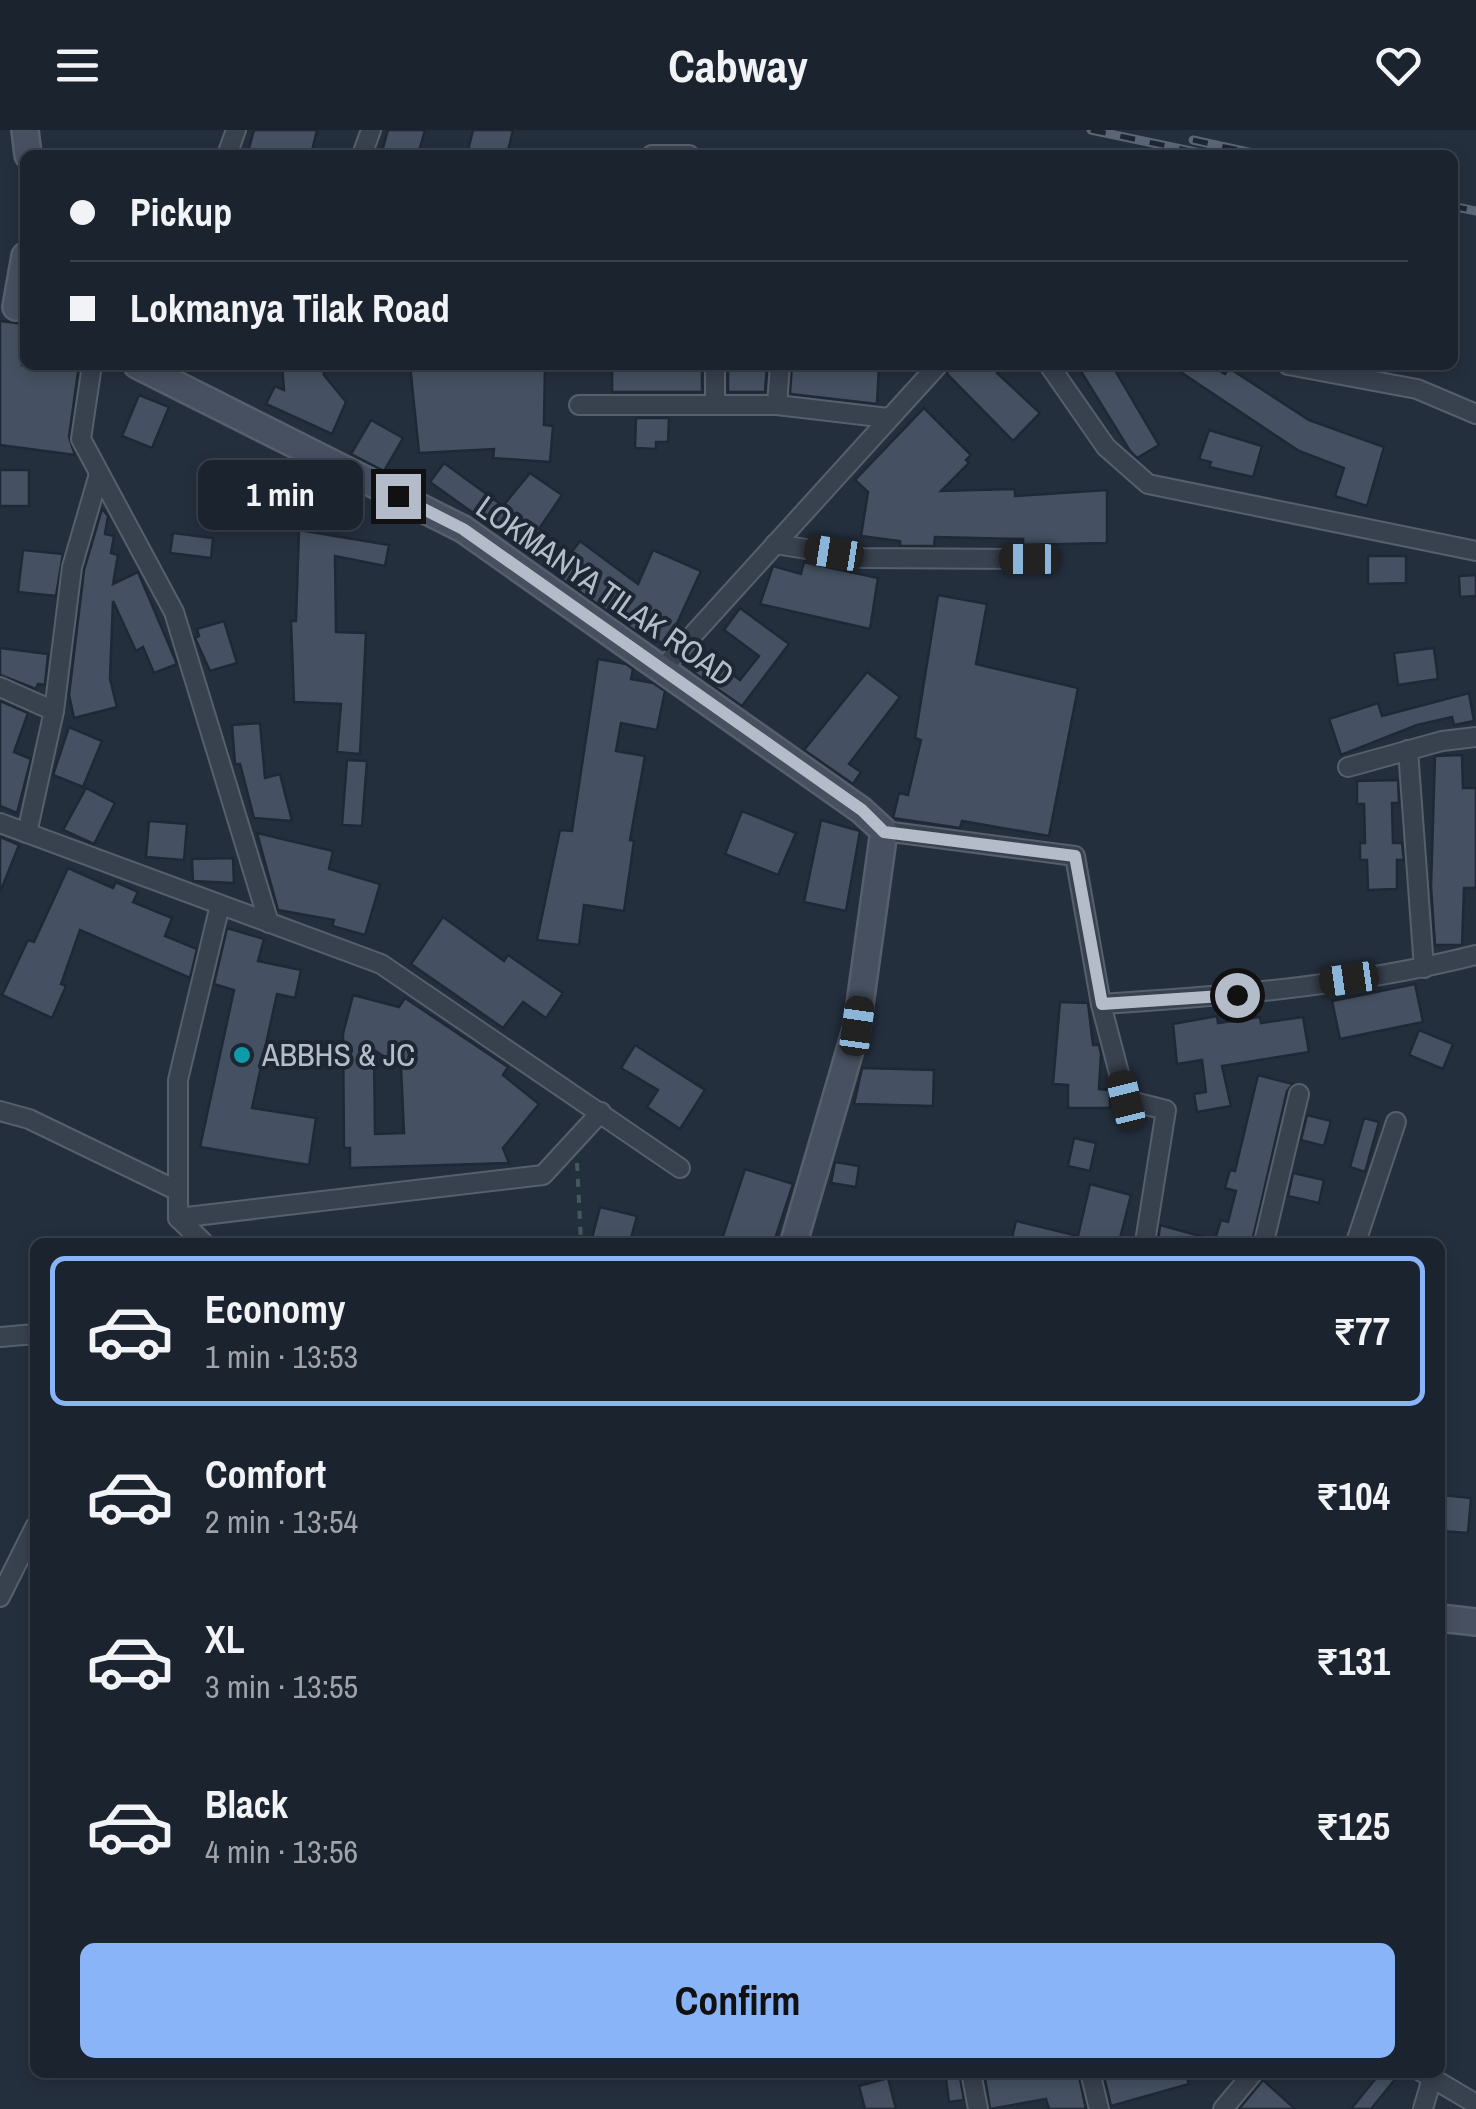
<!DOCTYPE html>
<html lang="en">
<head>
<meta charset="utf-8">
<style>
	body { margin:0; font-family:"Archivo Narrow",sans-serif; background:#282f3a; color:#f1f3f6; height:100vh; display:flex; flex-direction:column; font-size:38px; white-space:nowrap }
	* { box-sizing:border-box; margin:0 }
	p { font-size:32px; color:#a0a4aa }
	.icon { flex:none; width:55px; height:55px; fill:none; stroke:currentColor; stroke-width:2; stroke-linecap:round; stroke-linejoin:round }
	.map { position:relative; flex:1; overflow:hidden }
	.side { position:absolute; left:30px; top:1108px; width:1415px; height:840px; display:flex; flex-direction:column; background:#1b232e; border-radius:15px; box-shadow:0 5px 15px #0003,0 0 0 2px #39404a }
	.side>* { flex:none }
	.top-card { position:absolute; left:20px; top:20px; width:1438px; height:220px; border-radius:15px; box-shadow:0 5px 15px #0003,0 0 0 2px #39404a; display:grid; align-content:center; height:220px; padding:0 50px; background:#1b232e }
	.end { position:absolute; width:45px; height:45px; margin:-22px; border:12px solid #b4bcc9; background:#111; box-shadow:0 0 0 5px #111 }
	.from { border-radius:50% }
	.bubble { position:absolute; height:70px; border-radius:15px; background:#1b232e; box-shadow:0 5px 15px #0003,0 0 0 2px #39404a; font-size:32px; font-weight:700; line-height:70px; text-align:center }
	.car { position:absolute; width:30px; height:60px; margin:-30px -15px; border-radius:12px; box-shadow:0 0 8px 2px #0007; background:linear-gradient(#222 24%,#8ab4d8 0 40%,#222 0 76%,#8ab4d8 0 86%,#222 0) }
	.top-card b { display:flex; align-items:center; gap:35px; height:95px; font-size:38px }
	.top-card b+b { border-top:2px solid #39404a }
	.top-card i { width:25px; height:25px; background:#f1f3f6 }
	ul { padding:18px 0 0; list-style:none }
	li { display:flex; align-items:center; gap:30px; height:150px; margin:0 20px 15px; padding:0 30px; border:5px solid transparent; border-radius:15px }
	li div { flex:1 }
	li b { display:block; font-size:38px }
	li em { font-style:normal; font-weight:700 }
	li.on { border-color:#8ab4f8 }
	li>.icon { width:90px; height:90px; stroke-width:1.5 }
	.action { display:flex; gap:20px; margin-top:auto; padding:20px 50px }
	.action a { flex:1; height:115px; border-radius:15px; background:#8ab4f8; color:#111; font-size:40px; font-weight:700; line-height:115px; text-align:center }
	header { display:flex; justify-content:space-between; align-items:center; height:130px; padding:0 50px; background:#1b232e; font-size:45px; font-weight:700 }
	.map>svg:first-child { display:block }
	.building { fill:#455162; stroke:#1f2835; stroke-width:2.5; fill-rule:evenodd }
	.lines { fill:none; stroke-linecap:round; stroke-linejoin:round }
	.street-casing { stroke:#565f6c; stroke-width:22 }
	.secondary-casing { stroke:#565f6c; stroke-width:30 }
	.path { stroke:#44595c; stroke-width:4; stroke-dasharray:8 8; stroke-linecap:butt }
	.street { stroke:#38414e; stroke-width:18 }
	.secondary { stroke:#465061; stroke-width:25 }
	.rail-casing { stroke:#5a6575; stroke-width:9 }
	.rail { stroke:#1d2633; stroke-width:5; stroke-dasharray:15; stroke-linecap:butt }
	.route { stroke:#b4bcc9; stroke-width:12 }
	.culture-dot { fill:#0f9aa8; stroke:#1d2633; stroke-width:4 }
	.labels { text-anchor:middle; stroke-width:8; stroke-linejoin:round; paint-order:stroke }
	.street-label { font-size:32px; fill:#b4bcc9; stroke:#1d2633 }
	.poi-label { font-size:32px; fill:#b4bcc9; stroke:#1d2633; text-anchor:start }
</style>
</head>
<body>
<header><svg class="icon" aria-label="menu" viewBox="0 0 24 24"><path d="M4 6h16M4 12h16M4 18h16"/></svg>Cabway<svg class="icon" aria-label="heart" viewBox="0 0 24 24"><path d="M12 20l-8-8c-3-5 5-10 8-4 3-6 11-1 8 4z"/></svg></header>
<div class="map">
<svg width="1476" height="1979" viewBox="0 0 1476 1979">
	<rect width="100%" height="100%" fill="#242f3e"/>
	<g class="building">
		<path d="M254 0H317L311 25H247Z"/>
		<path d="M388 0H425L418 25H381Z"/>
		<path d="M473 0H513L507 25H467Z"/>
		<path d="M0 191 25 194 22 235H79L69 307 75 325 0 315Z"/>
		<path d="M282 235H323L324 245 346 272 332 304 266 274 275 256 284 260Z"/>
		<path d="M410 235H545L544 295 553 296 550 332 493 328 494 319 419 323Z"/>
		<rect x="612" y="235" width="90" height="27"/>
		<path d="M728 235H767L765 262H728Z"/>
		<path d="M792 235H879L877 274 790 264Z"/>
		<path d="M950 235H1005L997 243 1040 283 1013 311 947 244Z"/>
		<path d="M1077 235H1112L1159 315 1137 328 1130 321Z"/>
		<path d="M1170 235H1211L1225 244 1229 238 1309 290 1384 317 1367 376 1335 366 1344 338 1299 321Z"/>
		<path d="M139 265 169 277 152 318 122 306Z"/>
		<path d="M924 278 971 325 966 330 969 333 941 361 1015 359V366L1107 360V413L1023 415V409L935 407 934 416H900V411L861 406 868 362 855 350Z"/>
		<path d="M636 288H669L668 312H656V319L635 318Z"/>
		<path d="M371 290 403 308 384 341 351 324Z"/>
		<path d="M1209 300 1262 316 1253 347 1209 337 1211 332 1199 329Z"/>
		<path d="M444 333 503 376 530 343 562 365 539 399 545 403 529 423 430 352Z"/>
		<path d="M297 336 314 342 291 393 285 391Z"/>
		<rect x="0" y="340" width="29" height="36"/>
		<path d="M102 379 108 386 105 404 114 406 111 423 118 425 113 454 138 442 177 534 154 543 143 517 136 521 113 471 110 549 117 577 74 588 69 565 84 440Z"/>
		<path d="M299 400 389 415 385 436 335 426 336 502 366 503 360 624 337 622 341 574 294 572 291 491H296Z"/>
		<path d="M173 403 213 408 211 428 170 423Z"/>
		<path d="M580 411 638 454 653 420 701 441 667 515 637 502 555 444Z"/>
		<path d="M23 420 63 424 56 466 18 462Z"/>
		<path d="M1368 426H1406V453L1368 454Z"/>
		<path d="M804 432 878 448 870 499 760 474 773 436 801 444Z"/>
		<path d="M1476 445V466L1460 467 1459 446Z"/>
		<path d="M938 465 987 474 976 534 1078 558 1049 706 962 691 960 698 893 688 899 663 908 665 921 610 915 608Z"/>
		<path d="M740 478 789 514 742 576 693 542 706 525 740 550 759 526 724 500Z"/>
		<path d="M224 491 237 533 210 541 195 508 199 506 197 499Z"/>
		<path d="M0 518 48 524 45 555 38 554 36 559 0 545Z"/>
		<path d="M1434 518 1438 549 1398 555 1394 523Z"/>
		<path d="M598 529 626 534 633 539 631 549 653 553 665 561 657 600 621 593 616 621 645 626 630 710 634 711 624 781 584 775 579 815 537 810 560 700 572 701Z"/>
		<path d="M867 542 900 567 849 634 861 642 853 654 804 620Z"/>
		<path d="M1469 563 1474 591 1454 595 1452 587 1417 595 1341 625 1329 589 1378 573 1382 586Z"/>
		<path d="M0 571 28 583 14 622 31 629 17 683 0 676Z"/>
		<path d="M260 593 265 648 280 644 292 691 254 688 240 634H235L232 595Z"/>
		<path d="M69 597 102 611 83 657 53 645Z"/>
		<path d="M1462 625 1463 658H1476V758H1464L1462 815H1435L1431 757 1435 626Z"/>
		<path d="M347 630 367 631 362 696 342 695Z"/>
		<path d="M1398 650 1399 673H1392L1393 713H1402L1404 730H1397V759L1368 760 1367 730H1360V713H1365L1364 674H1357V651Z"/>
		<path d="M86 658 115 673 94 714 63 700Z"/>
		<path d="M742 681 796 703 778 745 725 724Z"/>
		<path d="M821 690 860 701 846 781 804 772Z"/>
		<path d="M149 691 187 694 184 730 146 727Z"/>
		<path d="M257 703 333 721 329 739 380 754 365 805 332 796 334 790 278 780Z"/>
		<path d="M0 707 19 715 1 760 0 759Z"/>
		<path d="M233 728 234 753 193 751 192 729Z"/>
		<path d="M68 738 113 758 116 752 138 762 133 772 172 788 165 806 197 819 190 848 80 800 61 854 66 856 52 888 2 865 28 810 34 812Z"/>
		<path d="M443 787 504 831 508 825 563 863 546 888 523 872 503 898 411 834Z"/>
		<path d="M227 798 264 809 258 831 301 840 295 868 277 864 252 978 316 988 309 1035 200 1017 234 860 214 854Z"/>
		<path d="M1415 854 1423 892 1340 909 1332 871Z"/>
		<path d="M353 865 399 877 405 868 508 937 503 945 539 974 503 1018 509 1033 350 1038V1018H344L343 904ZM374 920 401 938 404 1003 375 1004Z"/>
		<path d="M1060 872 1088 873 1093 915H1099L1101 924 1099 959 1110 960V978H1068V955L1053 954Z"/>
		<path d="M1217 886 1218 893 1260 887 1261 893 1303 887 1309 922 1222 936 1231 976 1197 982 1194 964 1206 962 1202 930 1177 934 1173 894Z"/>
		<path d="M1419 900 1453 914 1443 939 1409 925Z"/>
		<path d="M635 915 705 960 680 999 647 977 658 960 621 938Z"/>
		<path d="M862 938 934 940 933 976 854 974Z"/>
		<path d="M1258 945 1293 954 1287 961 1252 1112H1214L1221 1090 1228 1092 1236 1061 1225 1058 1230 1040 1235 1041Z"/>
		<path d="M1307 985 1331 991 1324 1016 1301 1010Z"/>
		<path d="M1364 988 1379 992 1365 1042 1350 1037Z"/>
		<path d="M1074 1008 1096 1013 1090 1041 1068 1036Z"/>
		<path d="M835 1032 859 1036 856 1057 831 1053Z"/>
		<path d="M745 1039 793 1054 774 1112 722 1109Z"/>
		<path d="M1293 1043 1324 1050 1319 1073 1288 1066Z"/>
		<path d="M1090 1054 1131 1065 1119 1112H1011L1016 1091 1078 1106Z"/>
		<path d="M600 1077 637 1086 630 1112H591Z"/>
		<path d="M1160 1095 1207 1108V1112H1158Z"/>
		<path d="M1442 1365 1471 1368 1468 1403 1440 1401Z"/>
		<path d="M945 1942H959L964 1970 949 1972Z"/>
		<path d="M984 1942H1078L1086 1979H1049L1046 1969 990 1979Z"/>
		<path d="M1103 1942H1185L1189 1954 1111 1976Z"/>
		<path d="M1381 1942H1401L1371 1979H1351Z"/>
		<path d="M888 1948 896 1979H865L859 1956Z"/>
		<path d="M1263 1950 1295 1979H1239Z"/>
	</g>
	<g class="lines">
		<defs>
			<g id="street">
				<path d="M227 25 236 0"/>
				<path d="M362 25 371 0"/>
				<path d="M652 25H689"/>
				<path d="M92 235 81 309 174 482 269 793"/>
				<path d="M715 235V275"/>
				<path d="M1049 235 1106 317 1148 354 1476 421"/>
				<path d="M1288 235 1417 259 1476 284"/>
				<path d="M579 275H777L780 235"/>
				<path d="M777 275 888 288"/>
				<path d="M775 414 863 428 1029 429"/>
				<path d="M662 539 938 235"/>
				<path d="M0 557 54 581"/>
				<path d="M1408 620 1424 838"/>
				<path d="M1348 637 1442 611 1476 607"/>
				<path d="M0 693 381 834 680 1038"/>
				<path d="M884 701 1075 726 1101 874 1126 970 1166 980 1145 1112"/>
				<path d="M27 703 54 581 72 437 99 344"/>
				<path d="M1101 874C1227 866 1354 856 1476 825"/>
				<path d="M0 981 29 989 178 1061"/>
				<path d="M178 1088 543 1045 601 982"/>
				<path d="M203 1112 178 1088V950L220 775"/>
				<path d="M1264 1112 1299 964"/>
				<path d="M1356 1112 1396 992"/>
				<path d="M0 1207 35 1204"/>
				<path d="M0 1467 35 1397"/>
				<path d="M971 1942 978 1979"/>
				<path d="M1090 1942 1099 1979"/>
				<path d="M1422 1942 1476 1974"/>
				<path d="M1223 1979 1254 1942"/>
				<path d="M1423 1979 1432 1948"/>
			</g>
			<g id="secondary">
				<path d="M25 0 28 25"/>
				<path d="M16 177 25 126"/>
				<path d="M137 235 463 399 861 680 884 701 857 896 794 1112"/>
				<path d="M1440 1488 1476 1492"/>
			</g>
		</defs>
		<use href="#street" class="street-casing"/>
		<use href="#secondary" class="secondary-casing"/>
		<path class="path" d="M577 1033 581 1112"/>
		<use href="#street" class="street"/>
		<use href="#secondary" class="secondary"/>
		<defs>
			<g id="rail">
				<path d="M1091 0 1210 25"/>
				<path d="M1193 10 1262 25"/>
				<path d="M1452 76 1476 81"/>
			</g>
		</defs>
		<use href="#rail" class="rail-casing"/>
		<use href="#rail" class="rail"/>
	</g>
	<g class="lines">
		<path class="route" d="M398 366 463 399 862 680 884 702 1075 726 1102 874 1237 865"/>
	</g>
	<circle class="culture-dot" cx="242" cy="925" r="10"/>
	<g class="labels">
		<g class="street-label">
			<text transform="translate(605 461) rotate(35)" y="11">LOKMANYA TILAK ROAD</text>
		</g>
		<g class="poi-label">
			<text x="262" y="936">ABBHS &amp; JC</text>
		</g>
	</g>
</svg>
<i class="end from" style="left:1237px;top:865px"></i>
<i class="end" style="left:398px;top:366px"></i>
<div class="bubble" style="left:198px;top:330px;width:165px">1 min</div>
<i class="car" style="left:834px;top:423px;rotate:279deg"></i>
<i class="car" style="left:1029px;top:429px;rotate:270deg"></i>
<i class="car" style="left:1349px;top:849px;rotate:262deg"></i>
<i class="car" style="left:857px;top:896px;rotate:8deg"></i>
<i class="car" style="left:1126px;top:970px;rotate:346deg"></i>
<div class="top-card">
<b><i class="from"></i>Pickup</b>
<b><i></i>Lokmanya Tilak Road</b>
</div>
<section class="side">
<ul>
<li class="on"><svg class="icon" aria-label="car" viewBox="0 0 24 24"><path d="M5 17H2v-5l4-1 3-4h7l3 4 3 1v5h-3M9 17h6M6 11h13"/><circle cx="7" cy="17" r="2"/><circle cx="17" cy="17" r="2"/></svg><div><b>Economy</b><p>1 min · 13:53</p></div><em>₹77</em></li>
<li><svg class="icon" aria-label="car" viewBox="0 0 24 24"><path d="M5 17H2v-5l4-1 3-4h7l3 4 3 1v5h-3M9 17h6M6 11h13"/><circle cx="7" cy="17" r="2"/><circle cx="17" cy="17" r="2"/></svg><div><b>Comfort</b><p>2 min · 13:54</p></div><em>₹104</em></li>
<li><svg class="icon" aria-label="car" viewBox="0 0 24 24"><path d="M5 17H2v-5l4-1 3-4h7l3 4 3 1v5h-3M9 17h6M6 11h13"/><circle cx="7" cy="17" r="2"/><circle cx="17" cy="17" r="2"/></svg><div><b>XL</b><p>3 min · 13:55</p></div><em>₹131</em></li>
<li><svg class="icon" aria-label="car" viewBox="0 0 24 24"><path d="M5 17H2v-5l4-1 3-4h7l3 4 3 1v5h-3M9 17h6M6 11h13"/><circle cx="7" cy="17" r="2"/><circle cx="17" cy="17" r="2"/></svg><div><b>Black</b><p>4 min · 13:56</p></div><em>₹125</em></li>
</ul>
<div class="action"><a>Confirm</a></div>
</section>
</div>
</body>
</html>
